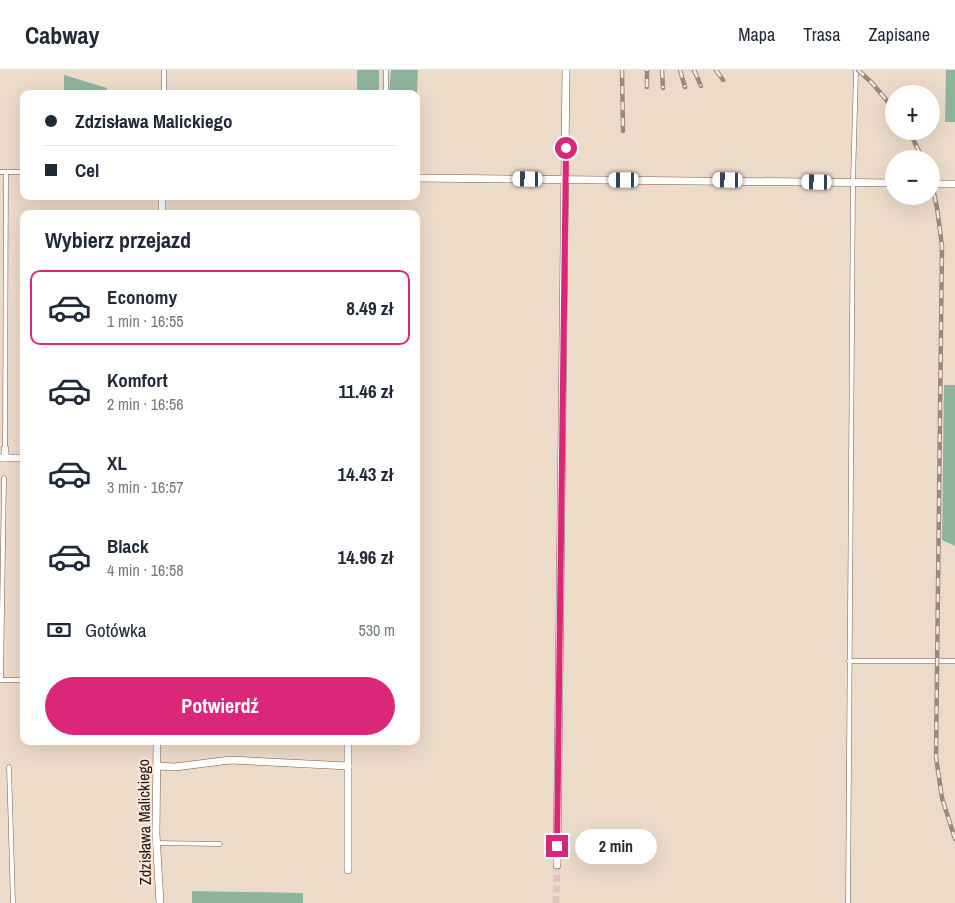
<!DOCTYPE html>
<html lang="pl">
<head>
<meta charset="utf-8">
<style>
	body { margin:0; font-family:"Archivo Narrow",sans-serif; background:#f6f6f7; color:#1f2937; height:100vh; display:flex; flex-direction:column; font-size:19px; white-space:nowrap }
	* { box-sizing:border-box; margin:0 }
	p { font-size:16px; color:#747a83 }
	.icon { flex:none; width:28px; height:28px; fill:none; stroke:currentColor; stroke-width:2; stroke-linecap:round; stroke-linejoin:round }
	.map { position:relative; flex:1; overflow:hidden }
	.panel { position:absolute; left:20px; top:140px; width:400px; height:535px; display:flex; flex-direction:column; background:#fff; border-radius:10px; box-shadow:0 5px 20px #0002 }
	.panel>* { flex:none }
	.hud { position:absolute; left:20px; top:20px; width:400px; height:110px; border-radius:10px; box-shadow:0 5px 20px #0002; display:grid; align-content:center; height:110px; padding:0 25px; background:#fff }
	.tools { position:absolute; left:885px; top:15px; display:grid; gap:10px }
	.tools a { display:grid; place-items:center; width:55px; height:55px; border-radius:50%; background:#fff; box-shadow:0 5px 20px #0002; font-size:25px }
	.end { position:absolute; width:22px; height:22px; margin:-11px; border:6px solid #db2777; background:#fff; box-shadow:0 0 0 2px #fff }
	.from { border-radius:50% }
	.bubble { position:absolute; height:35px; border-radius:18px; background:#fff; box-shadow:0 5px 20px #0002; font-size:16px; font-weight:700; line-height:35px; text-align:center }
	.car { position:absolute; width:15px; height:30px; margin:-15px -8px; border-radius:6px; box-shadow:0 0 4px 1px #0007; background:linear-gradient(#fff 24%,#345 0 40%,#fff 0 76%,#345 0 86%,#fff 0) }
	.hud b { display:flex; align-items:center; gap:18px; height:48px; font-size:19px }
	.hud b+b { border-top:1px solid #e0e1e3 }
	.hud i { width:12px; height:12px; background:#1f2937 }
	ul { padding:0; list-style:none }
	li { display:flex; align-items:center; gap:15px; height:75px; margin:0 10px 8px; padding:0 15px; border:2px solid transparent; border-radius:10px }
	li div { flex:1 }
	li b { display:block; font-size:19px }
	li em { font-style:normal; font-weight:700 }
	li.active { border-color:#db2777 }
	li>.icon { width:45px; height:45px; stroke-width:1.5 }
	h2 { padding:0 25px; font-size:22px; line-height:60px }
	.pay { display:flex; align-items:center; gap:12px; height:55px; padding:0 25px; font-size:19px }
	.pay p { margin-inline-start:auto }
	.cta { display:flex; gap:10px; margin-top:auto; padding:10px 25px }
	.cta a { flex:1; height:58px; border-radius:30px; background:#db2777; color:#fff; font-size:20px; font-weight:700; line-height:58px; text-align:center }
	header { display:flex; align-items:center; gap:30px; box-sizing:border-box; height:70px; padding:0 25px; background:#fff; border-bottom:1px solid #e0e1e3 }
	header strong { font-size:24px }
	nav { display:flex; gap:28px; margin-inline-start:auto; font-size:18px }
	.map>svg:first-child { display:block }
	.industrial { fill:#eddbca; fill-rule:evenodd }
	.forest { fill:#8eb59c }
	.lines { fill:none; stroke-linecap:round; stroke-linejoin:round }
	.minor-tunnel { stroke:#dbc8bc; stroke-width:7; stroke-dasharray:7 3.5; stroke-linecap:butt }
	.service-casing { stroke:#7b5d4b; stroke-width:5 }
	.minor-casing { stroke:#7b5d4b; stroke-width:8 }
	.service { stroke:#fff; stroke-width:4 }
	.minor { stroke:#fff; stroke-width:7 }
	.rail-casing { stroke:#9a897f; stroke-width:4.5 }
	.rail { stroke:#fce7db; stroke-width:2.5; stroke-dasharray:8; stroke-linecap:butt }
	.route { stroke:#db2777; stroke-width:6 }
	.labels { text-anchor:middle; stroke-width:4.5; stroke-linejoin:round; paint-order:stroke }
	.street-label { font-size:16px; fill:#22160f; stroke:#fce7db }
</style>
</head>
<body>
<header>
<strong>Cabway</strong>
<nav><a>Mapa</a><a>Trasa</a><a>Zapisane</a></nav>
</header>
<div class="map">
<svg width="955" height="833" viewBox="0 0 955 833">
	<rect width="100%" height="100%" fill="#fce7db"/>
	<path class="industrial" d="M0 0H955V833H0ZM24 24H416V126H24ZM894 24H931V61H894ZM894 89H931V126H894ZM24 144H416V671H24Z"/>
	<g class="forest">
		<rect x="357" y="0" width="22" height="24"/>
		<path d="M391 0H418L416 40V24H389Z"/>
		<path d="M946 0H955V52H945Z"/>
		<path d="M64 5 107 18V24H64Z"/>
		<path d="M944 315H955V476L942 470Z"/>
		<path d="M192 821 303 823V833H192Z"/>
	</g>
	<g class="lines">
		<path class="minor-tunnel" d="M556 833 557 795"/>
		<defs>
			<g id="service">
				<path d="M164 24V0"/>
				<path d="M386 24V0"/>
				<path d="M0 102H24"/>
				<path d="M5 379 6 102"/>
				<path d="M4 408 1 610H24"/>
				<path d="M849 591H955"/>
				<path d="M9 697 13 833"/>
				<path d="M156 773 220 774"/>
				<path d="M848 833 853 112 856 0"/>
			</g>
			<g id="minor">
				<path d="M416 108 894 113"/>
				<path d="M931 114H955"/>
				<path d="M162 144V126"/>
				<path d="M5 379V388"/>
				<path d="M0 388H24"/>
				<path d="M157 671 156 764 160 833"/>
				<path d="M157 696 175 697 230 690 348 696"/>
				<path d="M557 795 566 0"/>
				<path d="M348 800V671"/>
			</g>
		</defs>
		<use href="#service" class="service-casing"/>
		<use href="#minor" class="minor-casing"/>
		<use href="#service" class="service"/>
		<use href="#minor" class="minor"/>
		<defs>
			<g id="rail">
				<path d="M622 0 623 61"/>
				<path d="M662 0 663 18"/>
				<path d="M680 0 685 17"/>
				<path d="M694 0 701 16"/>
				<path d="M716 0 723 10"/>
				<path d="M858 0 872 13 894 39"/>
				<path d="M647 17V0"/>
				<path d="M909 61 923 89"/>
				<path d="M931 109 937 138 942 176 936 687 942 728 955 769"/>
			</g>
		</defs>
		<use href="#rail" class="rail-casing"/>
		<use href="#rail" class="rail"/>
	</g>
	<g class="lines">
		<path class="route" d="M557 776 566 78"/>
	</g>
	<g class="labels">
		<g class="street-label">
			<text transform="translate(144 752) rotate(-91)" y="6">Zdzisława Malickiego</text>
		</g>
	</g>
</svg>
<div class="tools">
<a>+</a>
<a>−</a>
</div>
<i class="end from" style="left:566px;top:78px"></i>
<i class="end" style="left:557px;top:776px"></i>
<div class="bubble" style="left:575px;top:759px;width:82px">2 min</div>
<i class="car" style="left:528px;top:109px;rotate:271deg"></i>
<i class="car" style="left:624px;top:110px;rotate:270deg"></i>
<i class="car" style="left:728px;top:110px;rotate:271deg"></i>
<i class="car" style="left:817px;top:112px;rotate:271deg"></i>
<div class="hud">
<b><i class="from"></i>Zdzisława Malickiego</b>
<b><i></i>Cel</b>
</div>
<section class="panel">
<h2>Wybierz przejazd</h2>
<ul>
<li class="active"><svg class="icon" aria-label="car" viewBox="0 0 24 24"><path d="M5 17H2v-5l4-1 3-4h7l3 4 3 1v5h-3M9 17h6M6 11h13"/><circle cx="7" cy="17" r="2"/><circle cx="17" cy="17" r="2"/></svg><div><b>Economy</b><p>1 min · 16:55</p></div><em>8.49 zł</em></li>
<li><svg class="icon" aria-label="car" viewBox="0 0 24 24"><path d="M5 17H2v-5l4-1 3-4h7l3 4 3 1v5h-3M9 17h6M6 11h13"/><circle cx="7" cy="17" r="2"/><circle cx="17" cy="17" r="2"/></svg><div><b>Komfort</b><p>2 min · 16:56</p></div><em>11.46 zł</em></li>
<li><svg class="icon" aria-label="car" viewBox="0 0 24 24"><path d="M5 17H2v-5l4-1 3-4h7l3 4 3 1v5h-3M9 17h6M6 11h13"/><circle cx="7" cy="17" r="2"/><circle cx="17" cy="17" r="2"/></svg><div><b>XL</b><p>3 min · 16:57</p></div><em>14.43 zł</em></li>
<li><svg class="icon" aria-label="car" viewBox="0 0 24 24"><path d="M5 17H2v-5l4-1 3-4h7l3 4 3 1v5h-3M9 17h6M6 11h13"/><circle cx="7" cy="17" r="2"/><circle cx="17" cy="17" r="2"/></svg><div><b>Black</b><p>4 min · 16:58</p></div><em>14.96 zł</em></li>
</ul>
<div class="pay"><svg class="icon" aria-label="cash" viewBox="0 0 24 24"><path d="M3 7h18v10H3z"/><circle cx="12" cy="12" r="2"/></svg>Gotówka<p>530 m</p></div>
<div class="cta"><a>Potwierdź</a></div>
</section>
</div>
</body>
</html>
